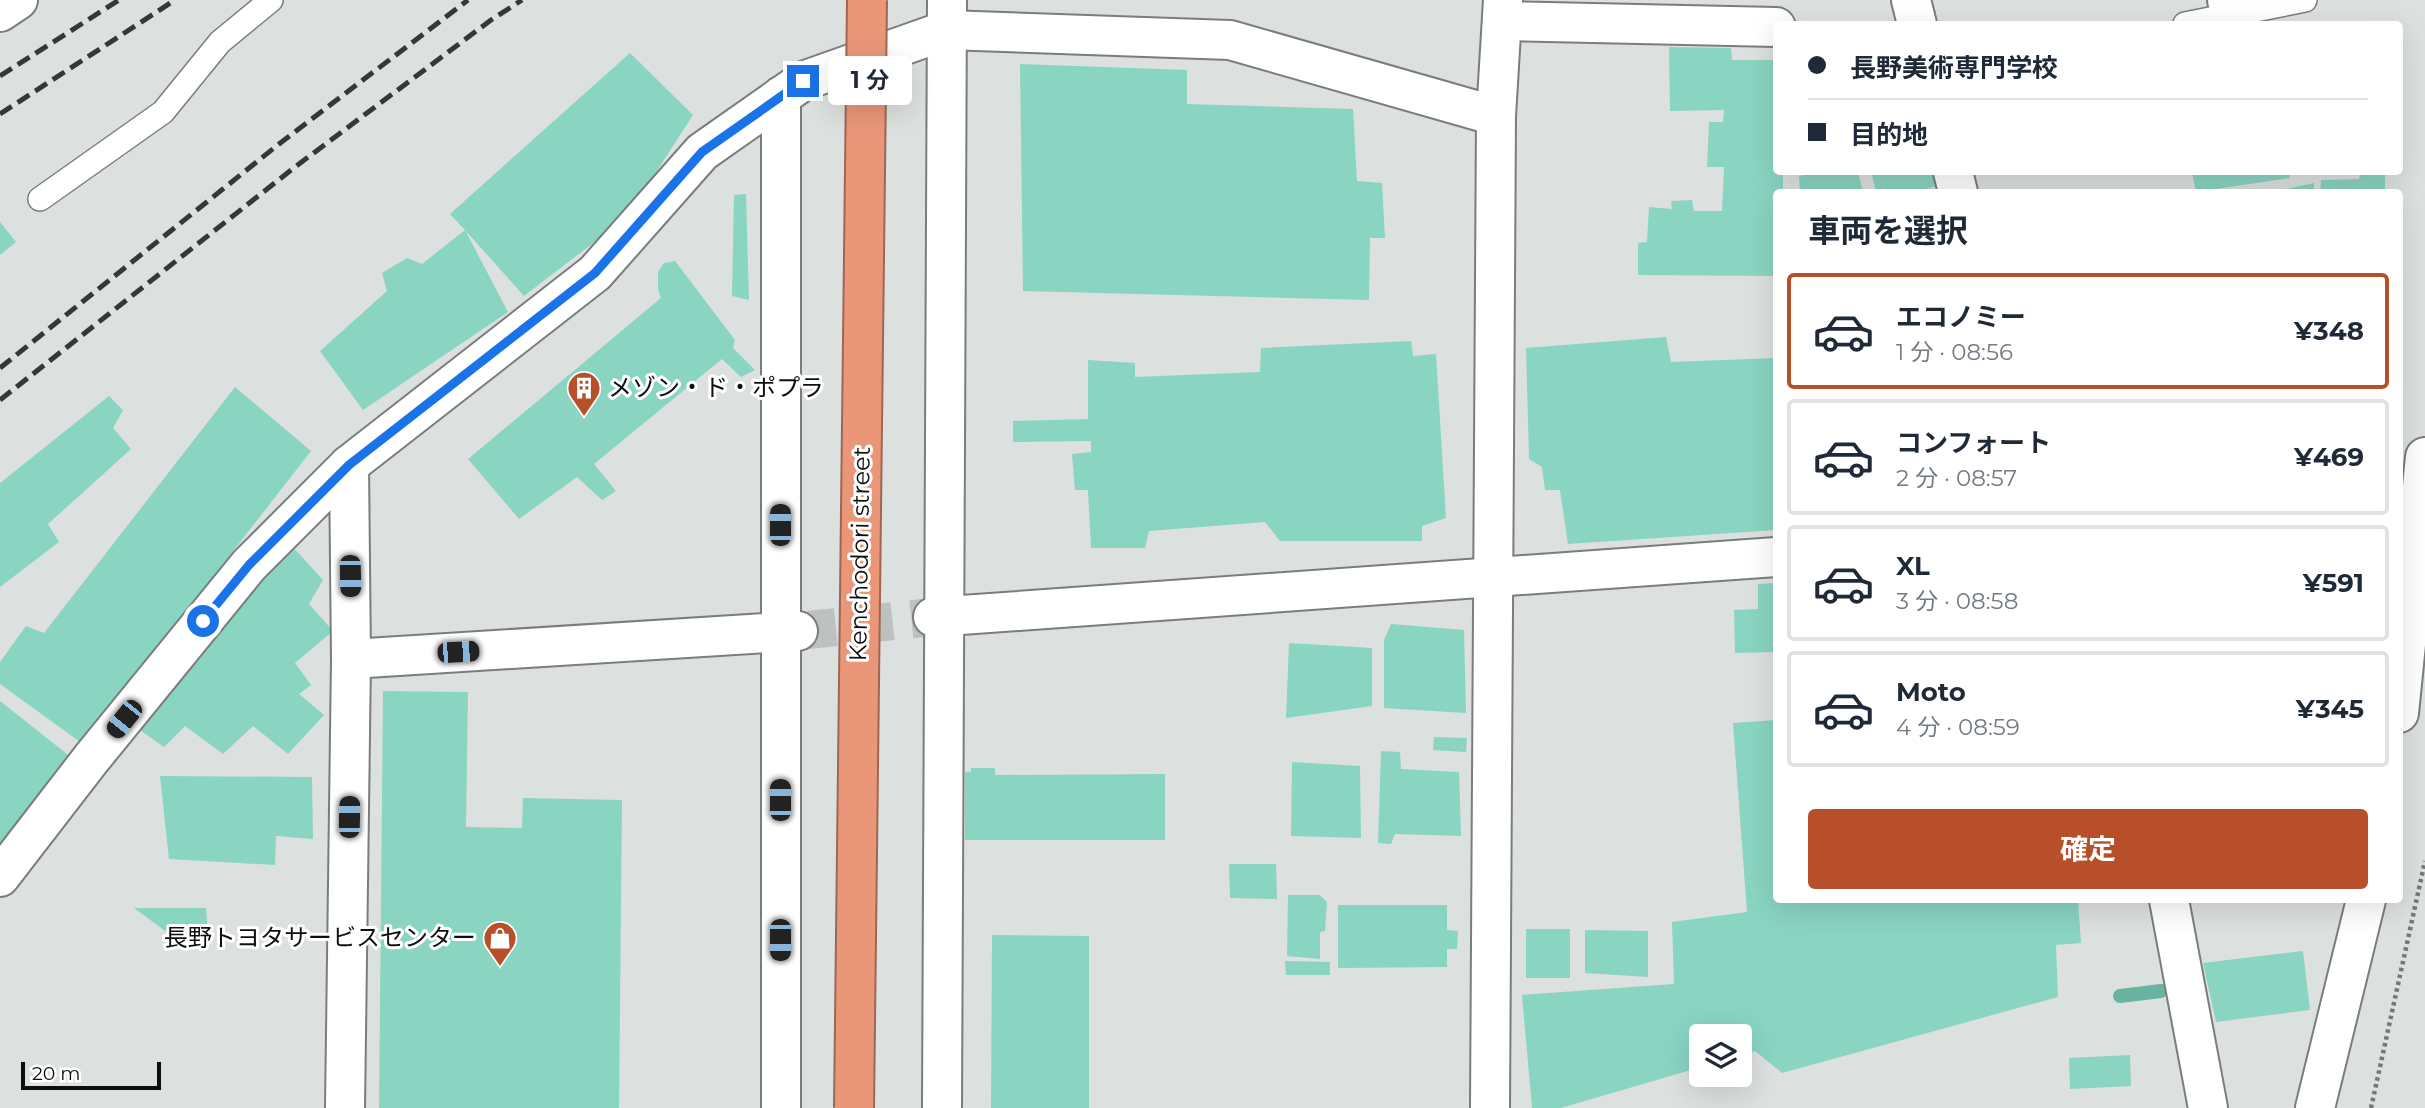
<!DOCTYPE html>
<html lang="ja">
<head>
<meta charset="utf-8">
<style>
	body { margin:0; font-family:Montserrat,"Noto Sans JP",sans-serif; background:#f6f6f7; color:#1f2937; height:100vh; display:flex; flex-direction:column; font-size:26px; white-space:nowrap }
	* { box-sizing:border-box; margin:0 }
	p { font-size:23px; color:#747a83 }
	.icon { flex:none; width:38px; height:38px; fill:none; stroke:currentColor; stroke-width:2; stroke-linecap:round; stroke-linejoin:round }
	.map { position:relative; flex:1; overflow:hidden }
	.sheet { position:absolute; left:1773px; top:189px; width:630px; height:714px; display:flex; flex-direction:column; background:#fff; border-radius:7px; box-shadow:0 7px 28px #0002 }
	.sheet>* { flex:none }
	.guide { position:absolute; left:1773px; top:21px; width:630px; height:154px; border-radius:7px; box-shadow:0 7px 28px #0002; display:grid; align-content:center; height:154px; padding:0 35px; background:#fff }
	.fabs { position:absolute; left:1689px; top:1024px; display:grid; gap:14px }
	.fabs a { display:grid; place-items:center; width:63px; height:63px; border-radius:7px; background:#fff; box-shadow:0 7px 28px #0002; font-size:35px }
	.scale { position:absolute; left:21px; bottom:18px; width:140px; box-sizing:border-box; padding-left:7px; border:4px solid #0d0f0e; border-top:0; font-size:19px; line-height:24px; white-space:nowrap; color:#0d0f0e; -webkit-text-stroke:5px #fff; paint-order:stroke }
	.end { position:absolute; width:32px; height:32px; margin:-16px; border:9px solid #1a73e8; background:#fff; box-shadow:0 0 0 4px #fff }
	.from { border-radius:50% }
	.bubble { position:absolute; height:49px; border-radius:7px; background:#fff; box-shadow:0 7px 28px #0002; font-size:23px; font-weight:700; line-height:49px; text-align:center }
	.car { position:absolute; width:21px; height:42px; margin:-21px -10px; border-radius:9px; box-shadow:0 0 5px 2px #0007; background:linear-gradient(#222 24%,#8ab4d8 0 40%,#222 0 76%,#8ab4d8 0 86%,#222 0) }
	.guide b { display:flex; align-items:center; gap:24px; height:66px; font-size:26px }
	.guide b+b { border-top:2px solid #e0e1e3 }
	.guide i { width:18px; height:18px; background:#1f2937 }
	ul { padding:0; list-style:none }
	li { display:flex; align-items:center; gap:21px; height:116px; margin:0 14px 10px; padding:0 21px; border:4px solid #e0e1e3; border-radius:7px }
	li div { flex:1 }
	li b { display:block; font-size:26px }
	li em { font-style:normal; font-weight:700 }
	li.selected { border-color:#b7502a }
	li>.icon { width:63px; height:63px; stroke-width:1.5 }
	h2 { padding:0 35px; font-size:32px; line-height:84px }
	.button { display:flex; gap:14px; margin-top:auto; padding:14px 35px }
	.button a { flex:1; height:80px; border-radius:7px; background:#b7502a; color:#fff; font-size:28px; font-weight:700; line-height:80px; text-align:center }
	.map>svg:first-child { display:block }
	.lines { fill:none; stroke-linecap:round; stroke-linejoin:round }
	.stream { stroke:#69b3a1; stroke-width:14 }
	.building { fill:#8ad4c2 }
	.street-tunnel { stroke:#bdc1c0; stroke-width:38; stroke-dasharray:38 19; stroke-linecap:butt }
	.lane-casing { stroke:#7a7d7c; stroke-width:26 }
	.street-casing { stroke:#7a7d7c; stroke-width:42 }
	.path { stroke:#747776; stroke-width:4.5; stroke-dasharray:3.5 3.5; stroke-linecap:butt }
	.lane { stroke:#fff; stroke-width:23 }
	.street { stroke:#fff; stroke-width:38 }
	.rail { stroke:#363837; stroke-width:5; stroke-dasharray:14 7; stroke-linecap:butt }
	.highway-bridge-casing { stroke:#9d6754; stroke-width:42; stroke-linecap:butt }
	.highway-bridge { stroke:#ea9679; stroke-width:38 }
	.route { stroke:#1a73e8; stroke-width:9 }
	.labels { text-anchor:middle; stroke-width:6; stroke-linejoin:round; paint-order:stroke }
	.poi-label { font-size:24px; fill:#0d0f0e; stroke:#fff; text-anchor:start }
	.street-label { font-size:24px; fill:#0d0f0e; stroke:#fff }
</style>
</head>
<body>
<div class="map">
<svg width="2425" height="1108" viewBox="0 0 2425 1108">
	<rect width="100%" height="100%" fill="#dce0df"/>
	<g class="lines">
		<path class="stream" d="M2120 996 2161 991"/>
	</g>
	<g class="building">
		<path d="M1669 47 1731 48 1732 60H1776V172H1783V192H1776V276L1638 275V243L1647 242 1649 207 1672 209 1671 201 1692 200 1694 211H1722L1724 167H1707L1709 122H1723L1724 110 1670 111Z"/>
		<path d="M630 53 693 115 627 217 524 296 465 230 508 312 363 410 320 351 387 291 382 273 407 258 422 264 465 230 450 214Z"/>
		<path d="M1020 64 1187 70V104L1353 109 1357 181 1382 183 1385 238H1370L1369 300 1023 291Z"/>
		<path d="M1823 172H1858L1863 192H1800L1799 176Z"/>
		<path d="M1871 172H1940L1943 184 1917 192H1876Z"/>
		<path d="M2192 172H2289L2290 178 2196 192Z"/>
		<path d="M2360 172H2385V192H2320L2321 180 2359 179Z"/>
		<path d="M2314 183V192H2277V191Z"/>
		<path d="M746 194 749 300 732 296 734 195Z"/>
		<path d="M0 222 16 242 0 255Z"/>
		<path d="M675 261 735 340 733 348 755 370 741 377 722 359 594 464 616 491 602 500 577 477 519 519 468 459 661 298 658 289V272L664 263Z"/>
		<path d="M1666 337 1671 362 1776 358V530L1568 544 1560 490H1545L1542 467 1529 459 1526 348Z"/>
		<path d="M1411 341 1413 356 1436 354 1446 518 1422 526V541H1280L1265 522 1149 531 1145 548H1091L1088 490H1075L1072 454 1091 452V441L1013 442V421L1088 419V360L1135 363V377L1260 372 1261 348Z"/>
		<path d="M235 387 311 451 83 744 0 684V662L26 626 44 633Z"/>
		<path d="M109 396 123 410 113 428 131 449 48 524 59 542 0 587V483Z"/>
		<path d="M290 544 323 580 309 604 333 631 295 663 311 685 299 694 324 715 288 754 253 726 223 754 185 726 164 747 134 726Z"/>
		<path d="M1776 583V652L1735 653 1734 610 1758 609V584Z"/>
		<path d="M1391 624 1464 630 1466 713 1384 708V640Z"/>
		<path d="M1289 643 1372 648V706L1286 718Z"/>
		<path d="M383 691 468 692 466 827 522 828 523 798 622 800 619 1108H379Z"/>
		<path d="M0 701 72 758 0 851Z"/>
		<path d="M1776 720V900H2078L2081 943 2056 945 2058 997 1782 1073 1755 1051 1740 1056V1036H1701V1067L1561 1108H1532L1522 995 1674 984 1672 922 1747 912 1733 723Z"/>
		<path d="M1434 737 1467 738 1466 752 1433 750Z"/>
		<path d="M1381 751 1400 752 1401 769 1459 772 1461 836 1395 834 1391 844 1378 843Z"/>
		<path d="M1292 762 1360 766 1361 838 1291 836Z"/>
		<path d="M971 768H995V775L1165 774V840H965V772H971Z"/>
		<path d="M160 776 312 777 313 839 276 836 275 865 169 859Z"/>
		<path d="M1229 864H1276L1277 899 1230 898Z"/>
		<path d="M1288 895H1320L1327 902 1325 931 1320 932V959L1287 956Z"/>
		<path d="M1338 905H1447V930L1458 931 1457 949H1447V967L1338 968Z"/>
		<path d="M134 908H206L208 935 172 936Z"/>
		<rect x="1526" y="929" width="44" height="49"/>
		<path d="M1585 930 1648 931V977L1585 973Z"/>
		<path d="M992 935 1089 936V1108H991Z"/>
		<path d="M2303 951 2310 1010 2216 1022 2203 963Z"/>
		<path d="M1285 961 1330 962V975H1286Z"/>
		<path d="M2130 1055 2131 1086 2070 1089 2069 1058Z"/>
	</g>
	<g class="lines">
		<path class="street-tunnel" d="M798 631 933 617"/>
		<defs>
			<g id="lane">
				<path d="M2185 24 2305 0"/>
				<path d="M40 199 163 112 220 42 271 0"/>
			</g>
			<g id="street">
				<path d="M1911 0 1917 24"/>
				<path d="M2227 0 2231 15"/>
				<path d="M0 12 18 0"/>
				<path d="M1502 21 1776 27"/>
				<path d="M1953 172 1958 192"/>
				<path d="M933 617 1776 557"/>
				<path d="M351 659 798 631"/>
				<path d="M2399 713 2425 457"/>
				<path d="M0 877 91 759 249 565 349 465 595 273 702 152 803 81 947 30 1230 40 1496 116"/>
				<path d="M2169 900 2208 1108"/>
				<path d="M345 1108 351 659 349 465"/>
				<path d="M781 1108V96"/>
				<path d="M942 1108 947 0"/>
				<path d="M1490 1108 1496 116 1503 0"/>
				<path d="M2315 1108 2366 900"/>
			</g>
		</defs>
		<use href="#lane" class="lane-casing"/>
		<use href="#street" class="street-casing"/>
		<path class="path" d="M2371 1108 2425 861"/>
		<use href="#lane" class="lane"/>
		<use href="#street" class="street"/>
		<g class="rail">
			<path d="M0 76 119 0"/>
			<path d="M0 114 175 0"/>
			<path d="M0 368 279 144 468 0"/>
			<path d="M0 400 295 167 491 20 522 0"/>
		</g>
		<defs>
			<path id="highway-bridge" d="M854 1108 867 0"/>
		</defs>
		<use href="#highway-bridge" class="highway-bridge-casing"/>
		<use href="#highway-bridge" class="highway-bridge"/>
	</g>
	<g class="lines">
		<path class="route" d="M203 621 249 565 349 465 595 273 702 152 803 81"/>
	</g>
	<defs>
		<symbol id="building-pin" viewBox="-11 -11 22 30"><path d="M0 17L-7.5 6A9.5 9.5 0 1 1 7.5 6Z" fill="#b7502a" stroke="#fff"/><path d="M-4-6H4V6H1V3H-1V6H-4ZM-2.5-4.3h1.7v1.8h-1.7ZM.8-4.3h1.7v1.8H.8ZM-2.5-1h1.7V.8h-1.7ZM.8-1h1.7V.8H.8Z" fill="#fff"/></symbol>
		<symbol id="shop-pin" viewBox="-11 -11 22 30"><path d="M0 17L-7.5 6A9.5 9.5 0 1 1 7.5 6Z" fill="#b7502a" stroke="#fff"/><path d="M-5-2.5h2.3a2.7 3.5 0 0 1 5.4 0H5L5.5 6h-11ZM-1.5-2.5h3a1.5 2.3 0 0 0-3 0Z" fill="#fff"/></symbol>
	</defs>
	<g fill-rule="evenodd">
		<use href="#building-pin" x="565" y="369" width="38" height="52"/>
		<use href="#shop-pin" x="481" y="919" width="38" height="52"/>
	</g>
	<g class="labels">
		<g class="poi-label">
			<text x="608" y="396">メゾン・ド・ポプラ</text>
			<text x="476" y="946" text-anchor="end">長野トヨタサービスセンター</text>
		</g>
		<g class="street-label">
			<text transform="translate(860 554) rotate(-89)" y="8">Kenchodori street</text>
		</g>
	</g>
</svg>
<div class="fabs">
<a><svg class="icon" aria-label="layers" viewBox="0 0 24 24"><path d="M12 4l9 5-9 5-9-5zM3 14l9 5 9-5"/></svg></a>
</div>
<div class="scale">20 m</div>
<i class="end from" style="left:203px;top:621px"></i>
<i class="end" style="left:803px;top:81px"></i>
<div class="bubble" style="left:828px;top:56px;width:84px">1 分</div>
<i class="car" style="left:780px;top:525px;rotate:0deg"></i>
<i class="car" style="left:350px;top:576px;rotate:179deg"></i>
<i class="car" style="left:458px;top:652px;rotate:87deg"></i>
<i class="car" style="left:124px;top:719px;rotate:219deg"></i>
<i class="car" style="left:780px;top:800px;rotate:0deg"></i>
<i class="car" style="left:349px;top:817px;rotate:1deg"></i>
<i class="car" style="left:780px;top:940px;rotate:180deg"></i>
<div class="guide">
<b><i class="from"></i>長野美術専門学校</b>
<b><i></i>目的地</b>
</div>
<section class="sheet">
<h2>車両を選択</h2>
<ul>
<li class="selected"><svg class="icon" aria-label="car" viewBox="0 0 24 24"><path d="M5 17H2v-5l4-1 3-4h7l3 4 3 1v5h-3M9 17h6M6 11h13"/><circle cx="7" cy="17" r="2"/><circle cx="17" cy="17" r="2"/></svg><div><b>エコノミー</b><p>1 分 · 08:56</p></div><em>¥348</em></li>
<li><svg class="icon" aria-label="car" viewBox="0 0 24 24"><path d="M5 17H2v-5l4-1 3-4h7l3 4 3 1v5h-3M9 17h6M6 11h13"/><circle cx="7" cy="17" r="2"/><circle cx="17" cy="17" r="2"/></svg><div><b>コンフォート</b><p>2 分 · 08:57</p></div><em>¥469</em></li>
<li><svg class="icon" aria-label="car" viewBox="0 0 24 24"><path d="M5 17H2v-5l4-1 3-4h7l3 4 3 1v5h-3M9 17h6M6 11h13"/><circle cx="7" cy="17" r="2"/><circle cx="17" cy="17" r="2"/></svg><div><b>XL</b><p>3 分 · 08:58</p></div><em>¥591</em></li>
<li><svg class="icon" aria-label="car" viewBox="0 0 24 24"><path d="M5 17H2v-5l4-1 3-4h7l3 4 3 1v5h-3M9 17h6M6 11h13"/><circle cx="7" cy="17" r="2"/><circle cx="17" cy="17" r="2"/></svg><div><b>Moto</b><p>4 分 · 08:59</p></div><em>¥345</em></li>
</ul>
<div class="button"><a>確定</a></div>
</section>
</div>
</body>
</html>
